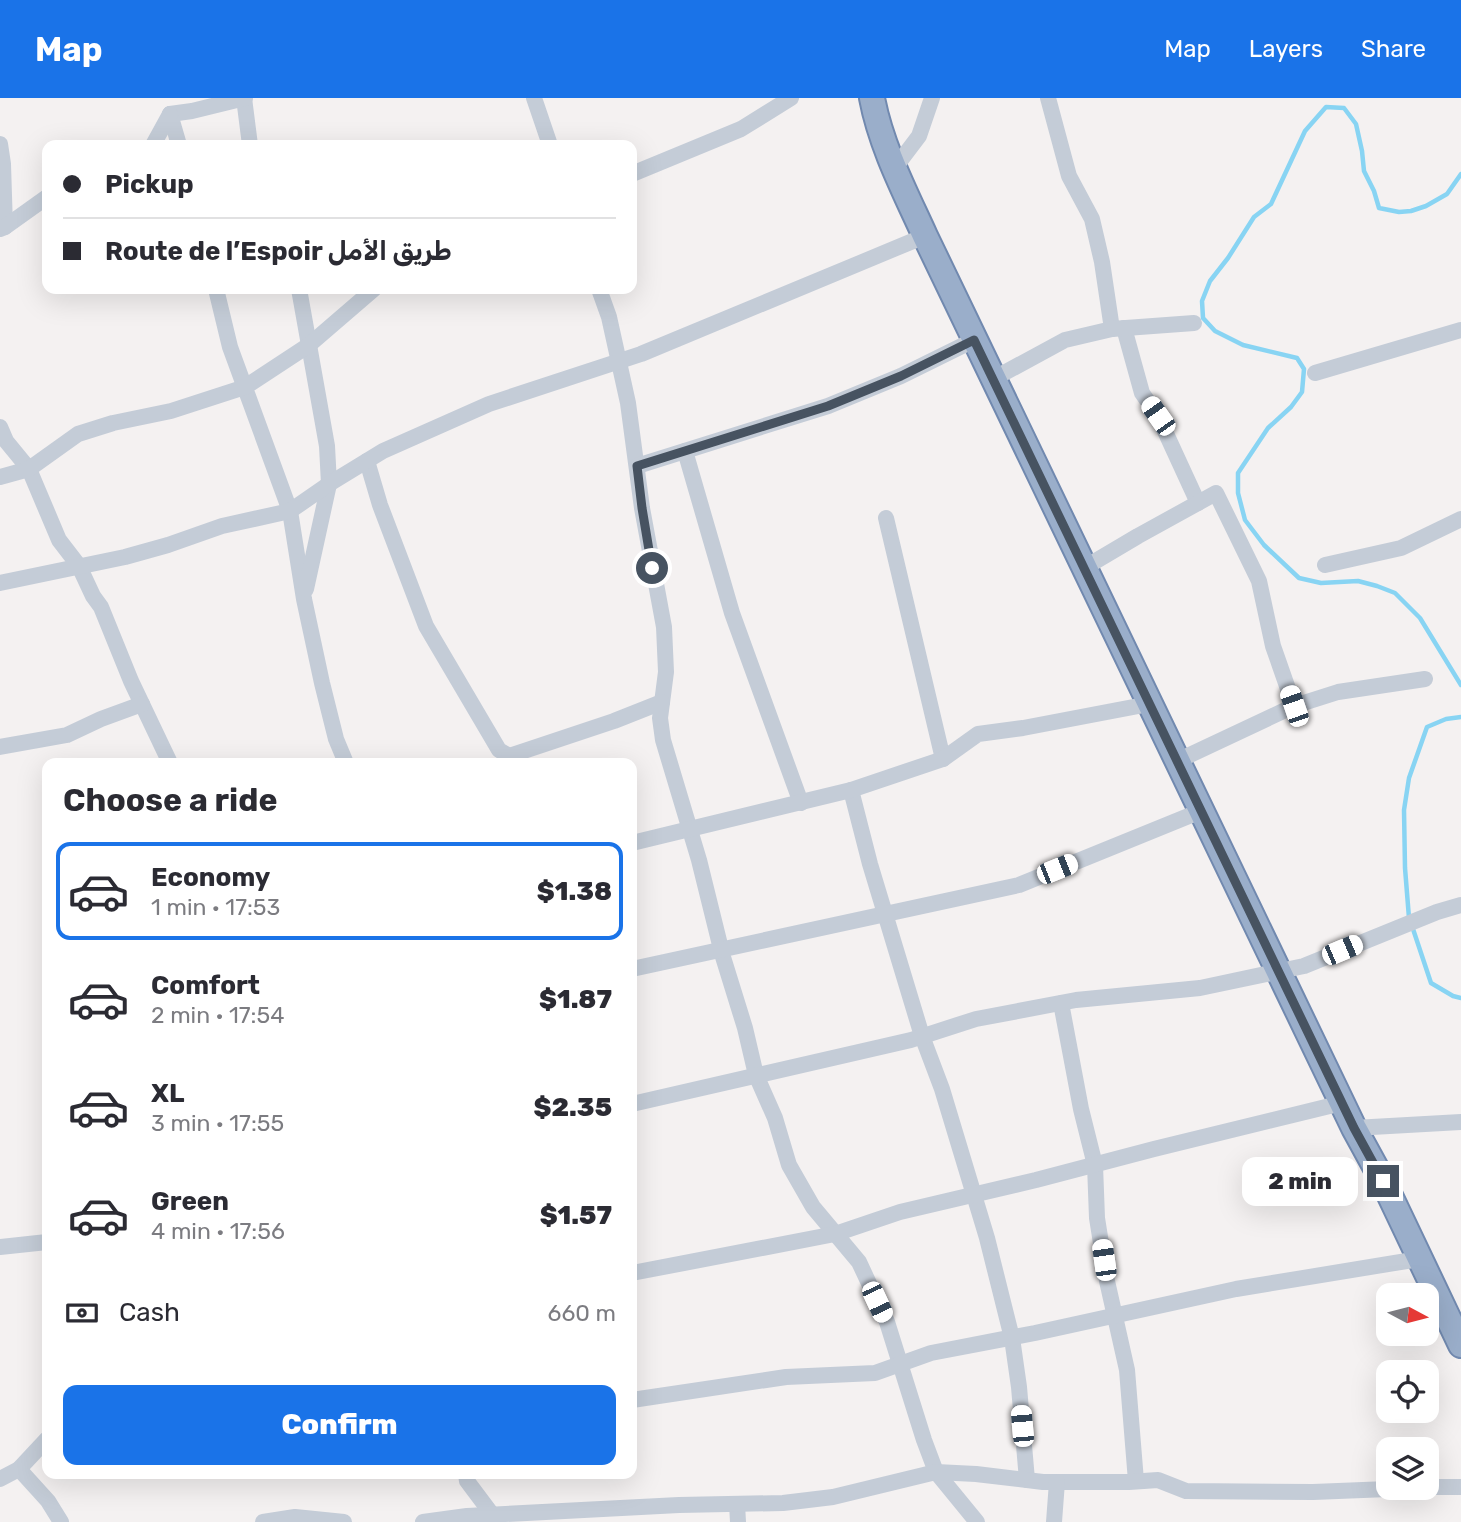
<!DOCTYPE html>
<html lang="en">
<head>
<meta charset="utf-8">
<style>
	body { margin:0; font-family:Rubik,Vazirmatn,sans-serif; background:#f7f7f7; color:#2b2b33; height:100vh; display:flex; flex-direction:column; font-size:26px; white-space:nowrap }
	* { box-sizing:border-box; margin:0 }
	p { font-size:23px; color:#7c7c81 }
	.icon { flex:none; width:38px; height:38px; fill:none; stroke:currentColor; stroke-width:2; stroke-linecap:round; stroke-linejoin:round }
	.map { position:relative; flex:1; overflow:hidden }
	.drawer { position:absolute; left:42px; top:660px; width:595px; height:721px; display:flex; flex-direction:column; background:#fff; border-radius:14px; box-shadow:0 7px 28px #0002 }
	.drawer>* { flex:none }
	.banner { position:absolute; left:42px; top:42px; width:595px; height:154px; border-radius:14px; box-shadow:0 7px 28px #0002; display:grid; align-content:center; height:154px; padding:0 21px; background:#fff }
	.needle { width:46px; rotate:97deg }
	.fabs { position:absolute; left:1376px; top:1185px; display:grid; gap:14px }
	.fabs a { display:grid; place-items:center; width:63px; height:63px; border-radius:14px; background:#fff; box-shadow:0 7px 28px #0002; font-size:35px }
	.end { position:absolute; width:32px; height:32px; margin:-16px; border:9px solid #475361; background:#fff; box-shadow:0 0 0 4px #fff }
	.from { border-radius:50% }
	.bubble { position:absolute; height:49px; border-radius:14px; background:#fff; box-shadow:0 7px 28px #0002; font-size:23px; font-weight:800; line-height:49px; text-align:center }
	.car { position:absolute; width:21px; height:42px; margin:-21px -10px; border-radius:9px; box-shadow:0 0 5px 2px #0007; background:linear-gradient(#fff 24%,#345 0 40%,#fff 0 76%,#345 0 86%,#fff 0) }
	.banner b { display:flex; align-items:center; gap:24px; height:66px; font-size:26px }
	.banner b+b { border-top:2px solid #e1e1e2 }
	.banner i { width:18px; height:18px; background:#2b2b33 }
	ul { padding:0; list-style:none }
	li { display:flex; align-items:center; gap:21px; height:98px; margin:0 14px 10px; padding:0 7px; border:4px solid transparent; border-radius:14px }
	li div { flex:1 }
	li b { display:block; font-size:26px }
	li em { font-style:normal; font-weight:800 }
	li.selected { border-color:#1a73e8 }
	li>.icon { width:63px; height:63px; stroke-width:1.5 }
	h2 { padding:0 21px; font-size:32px; line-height:84px }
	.pay { display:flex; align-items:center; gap:18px; height:77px; padding:0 21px; font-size:26px }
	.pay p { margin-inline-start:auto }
	.cta { display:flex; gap:14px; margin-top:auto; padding:14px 21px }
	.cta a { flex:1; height:80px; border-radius:14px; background:#1a73e8; color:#fff; font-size:28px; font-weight:800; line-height:80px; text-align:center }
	header { display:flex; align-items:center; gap:42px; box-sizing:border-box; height:98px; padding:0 35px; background:#1a73e8; color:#fff }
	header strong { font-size:33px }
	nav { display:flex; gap:38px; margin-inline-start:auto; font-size:24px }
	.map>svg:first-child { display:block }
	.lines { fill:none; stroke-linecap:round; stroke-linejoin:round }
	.stream { stroke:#88d4f3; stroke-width:4.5 }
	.trunk-casing { stroke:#7189af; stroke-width:28 }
	.minor { stroke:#c4ccd7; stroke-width:16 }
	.trunk { stroke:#9aaeca; stroke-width:24 }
	.route { stroke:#475361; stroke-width:9 }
</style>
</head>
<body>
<header>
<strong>Map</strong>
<nav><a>Map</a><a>Layers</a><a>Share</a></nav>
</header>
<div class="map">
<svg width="1461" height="1424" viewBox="0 0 1461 1424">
	<rect width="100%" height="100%" fill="#f4f1f1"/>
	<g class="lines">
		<g class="stream">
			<path d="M1461 76 1447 96 1426 108 1411 113 1399 114 1379 110 1374 93 1364 73 1362 53 1356 26 1344 10 1326 9 1305 33 1271 106 1254 119 1228 160 1210 183 1202 203 1203 220 1215 233 1243 247 1297 260 1304 271 1302 294 1291 309 1268 330 1238 375V395L1245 422 1264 447 1299 480 1321 485 1358 483 1377 488 1395 495 1420 520 1461 587"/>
			<path d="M1409 820 1405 770 1404 712 1409 680 1427 629 1446 621 1461 619"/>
			<path d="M1412 828 1431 885 1453 898 1461 900"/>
		</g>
		<defs>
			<path id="trunk" d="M872 0C881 48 905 94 925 138L1354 1030 1383 1083 1461 1247"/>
		</defs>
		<use href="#trunk" class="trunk-casing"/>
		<g class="minor">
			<path d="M244 0 250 47"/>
			<path d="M534 0 550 47"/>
			<path d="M1048 0 1069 78 1092 121 1102 164 1112 231"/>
			<path d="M170 16 192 13 245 0"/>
			<path d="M170 16 179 47"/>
			<path d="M0 46 3 66 5 129"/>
			<path d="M153 47 170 16"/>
			<path d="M894 71 919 38 932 0"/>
			<path d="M632 76 741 31 791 0"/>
			<path d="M0 131 5 129 47 99"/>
			<path d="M216 191 230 249 290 413 304 501 322 585 336 641 346 665"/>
			<path d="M299 191 327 348 329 386 306 491"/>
			<path d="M599 191 609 219 628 305 642 410 664 529 666 574 660 620 663 642 699 762 723 859 745 930 756 977 775 1020 789 1067 813 1109 859 1164 887 1224 924 1342 936 1374 977 1424"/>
			<path d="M1124 230 1142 295 1158 318 1198 405"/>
			<path d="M1315 275 1461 232"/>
			<path d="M993 281 1065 242 1112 231 1194 225"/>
			<path d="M0 329 6 343 29 371 59 442 79 468 93 498 101 509 131 583 170 665"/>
			<path d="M685 353 732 515 801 705"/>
			<path d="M367 363 380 407 426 528 499 652 509 658 513 665"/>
			<path d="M637 368 828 308 901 278 974 242"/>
			<path d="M0 379 29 371 78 336 113 325 171 313 245 289 309 247 374 191"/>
			<path d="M886 420 943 661"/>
			<path d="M1325 467 1401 450 1461 421"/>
			<path d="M1084 470 1138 438 1216 395 1259 483 1273 548 1294 608"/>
			<path d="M0 485 125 459 168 447 222 428 290 413 329 386 383 353 489 306 641 256 925 138"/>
			<path d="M0 649 67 637 101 621 142 606"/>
			<path d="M509 658 614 623 662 604"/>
			<path d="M1177 663 1294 608 1338 594 1425 581"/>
			<path d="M851 692 870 766 922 938 942 991 987 1140 1012 1240 1019 1289 1027 1382"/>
			<path d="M632 745 851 692 943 661 978 636 1023 630 1149 606"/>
			<path d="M632 871 1019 787 1201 713"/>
			<path d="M1061 905 1081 1011 1095 1067 1097 1120 1107 1183 1127 1272 1136 1383"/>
			<path d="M632 1006 911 942 976 921 1076 902 1200 890 1304 868 1437 814 1461 807"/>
			<path d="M1354 1030 1461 1024"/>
			<path d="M0 1149 47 1144"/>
			<path d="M632 1175 835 1136 900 1114 1036 1082 1154 1051 1342 1005"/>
			<path d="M632 1302 786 1279 875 1275 931 1255 1035 1235 1236 1191 1419 1161"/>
			<path d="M19 1371 48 1403 61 1424"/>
			<path d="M466 1376 467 1383 497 1423"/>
			<path d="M0 1381 19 1371 47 1341"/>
			<path d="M1426 1389H1461"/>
			<path d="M737 1406 738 1424"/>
			<path d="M263 1424 295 1419 344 1424"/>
			<path d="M423 1424 467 1418 679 1407 783 1405 833 1399 936 1374 976 1376 1043 1384H1129L1158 1382 1186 1393 1313 1394 1413 1390"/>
			<path d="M1054 1424 1057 1384"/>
		</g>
		<use href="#trunk" class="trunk"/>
	</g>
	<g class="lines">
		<path class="route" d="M652 470 642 410 637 368 828 308 901 278 974 242 1354 1030 1383 1083"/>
	</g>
</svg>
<div class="fabs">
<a><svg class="needle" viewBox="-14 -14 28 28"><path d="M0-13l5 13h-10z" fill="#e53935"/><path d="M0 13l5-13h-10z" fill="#7c7c81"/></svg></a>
<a><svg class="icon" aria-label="locate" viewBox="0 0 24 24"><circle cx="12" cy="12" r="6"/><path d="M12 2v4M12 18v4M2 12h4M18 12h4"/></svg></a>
<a><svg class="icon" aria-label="layers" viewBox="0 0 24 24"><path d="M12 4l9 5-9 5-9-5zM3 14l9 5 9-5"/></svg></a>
</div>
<i class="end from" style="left:652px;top:470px"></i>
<i class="end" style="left:1383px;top:1083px"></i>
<div class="bubble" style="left:1242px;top:1059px;width:116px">2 min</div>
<i class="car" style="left:1158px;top:318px;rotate:325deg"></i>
<i class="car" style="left:1294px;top:608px;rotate:341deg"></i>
<i class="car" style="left:1057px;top:771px;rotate:68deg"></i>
<i class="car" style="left:1342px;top:852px;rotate:67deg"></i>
<i class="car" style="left:1104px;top:1162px;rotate:352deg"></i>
<i class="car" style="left:877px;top:1204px;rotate:155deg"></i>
<i class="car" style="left:1022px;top:1328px;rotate:355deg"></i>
<div class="banner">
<b><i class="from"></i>Pickup</b>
<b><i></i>Route de l’Espoir طريق الأمل</b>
</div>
<section class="drawer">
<h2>Choose a ride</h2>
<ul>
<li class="selected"><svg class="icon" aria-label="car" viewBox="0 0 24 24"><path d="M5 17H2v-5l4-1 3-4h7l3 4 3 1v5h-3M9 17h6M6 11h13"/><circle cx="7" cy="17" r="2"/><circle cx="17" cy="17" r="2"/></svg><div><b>Economy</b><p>1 min · 17:53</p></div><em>$1.38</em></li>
<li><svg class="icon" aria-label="car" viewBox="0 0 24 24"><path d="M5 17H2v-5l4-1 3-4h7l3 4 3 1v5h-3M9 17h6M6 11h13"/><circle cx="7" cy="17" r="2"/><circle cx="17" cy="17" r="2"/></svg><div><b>Comfort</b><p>2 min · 17:54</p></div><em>$1.87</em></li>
<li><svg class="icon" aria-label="car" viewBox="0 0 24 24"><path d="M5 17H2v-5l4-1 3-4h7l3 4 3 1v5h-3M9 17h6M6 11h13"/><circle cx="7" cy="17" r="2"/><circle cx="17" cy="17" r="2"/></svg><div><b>XL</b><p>3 min · 17:55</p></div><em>$2.35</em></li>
<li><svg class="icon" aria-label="car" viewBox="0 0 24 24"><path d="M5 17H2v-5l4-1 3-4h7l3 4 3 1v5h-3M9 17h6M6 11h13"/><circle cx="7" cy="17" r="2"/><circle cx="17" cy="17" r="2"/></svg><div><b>Green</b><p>4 min · 17:56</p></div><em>$1.57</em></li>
</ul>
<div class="pay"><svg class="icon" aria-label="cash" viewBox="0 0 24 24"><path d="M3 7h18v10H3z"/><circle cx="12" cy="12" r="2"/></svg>Cash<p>660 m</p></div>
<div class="cta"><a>Confirm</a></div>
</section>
</div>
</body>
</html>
